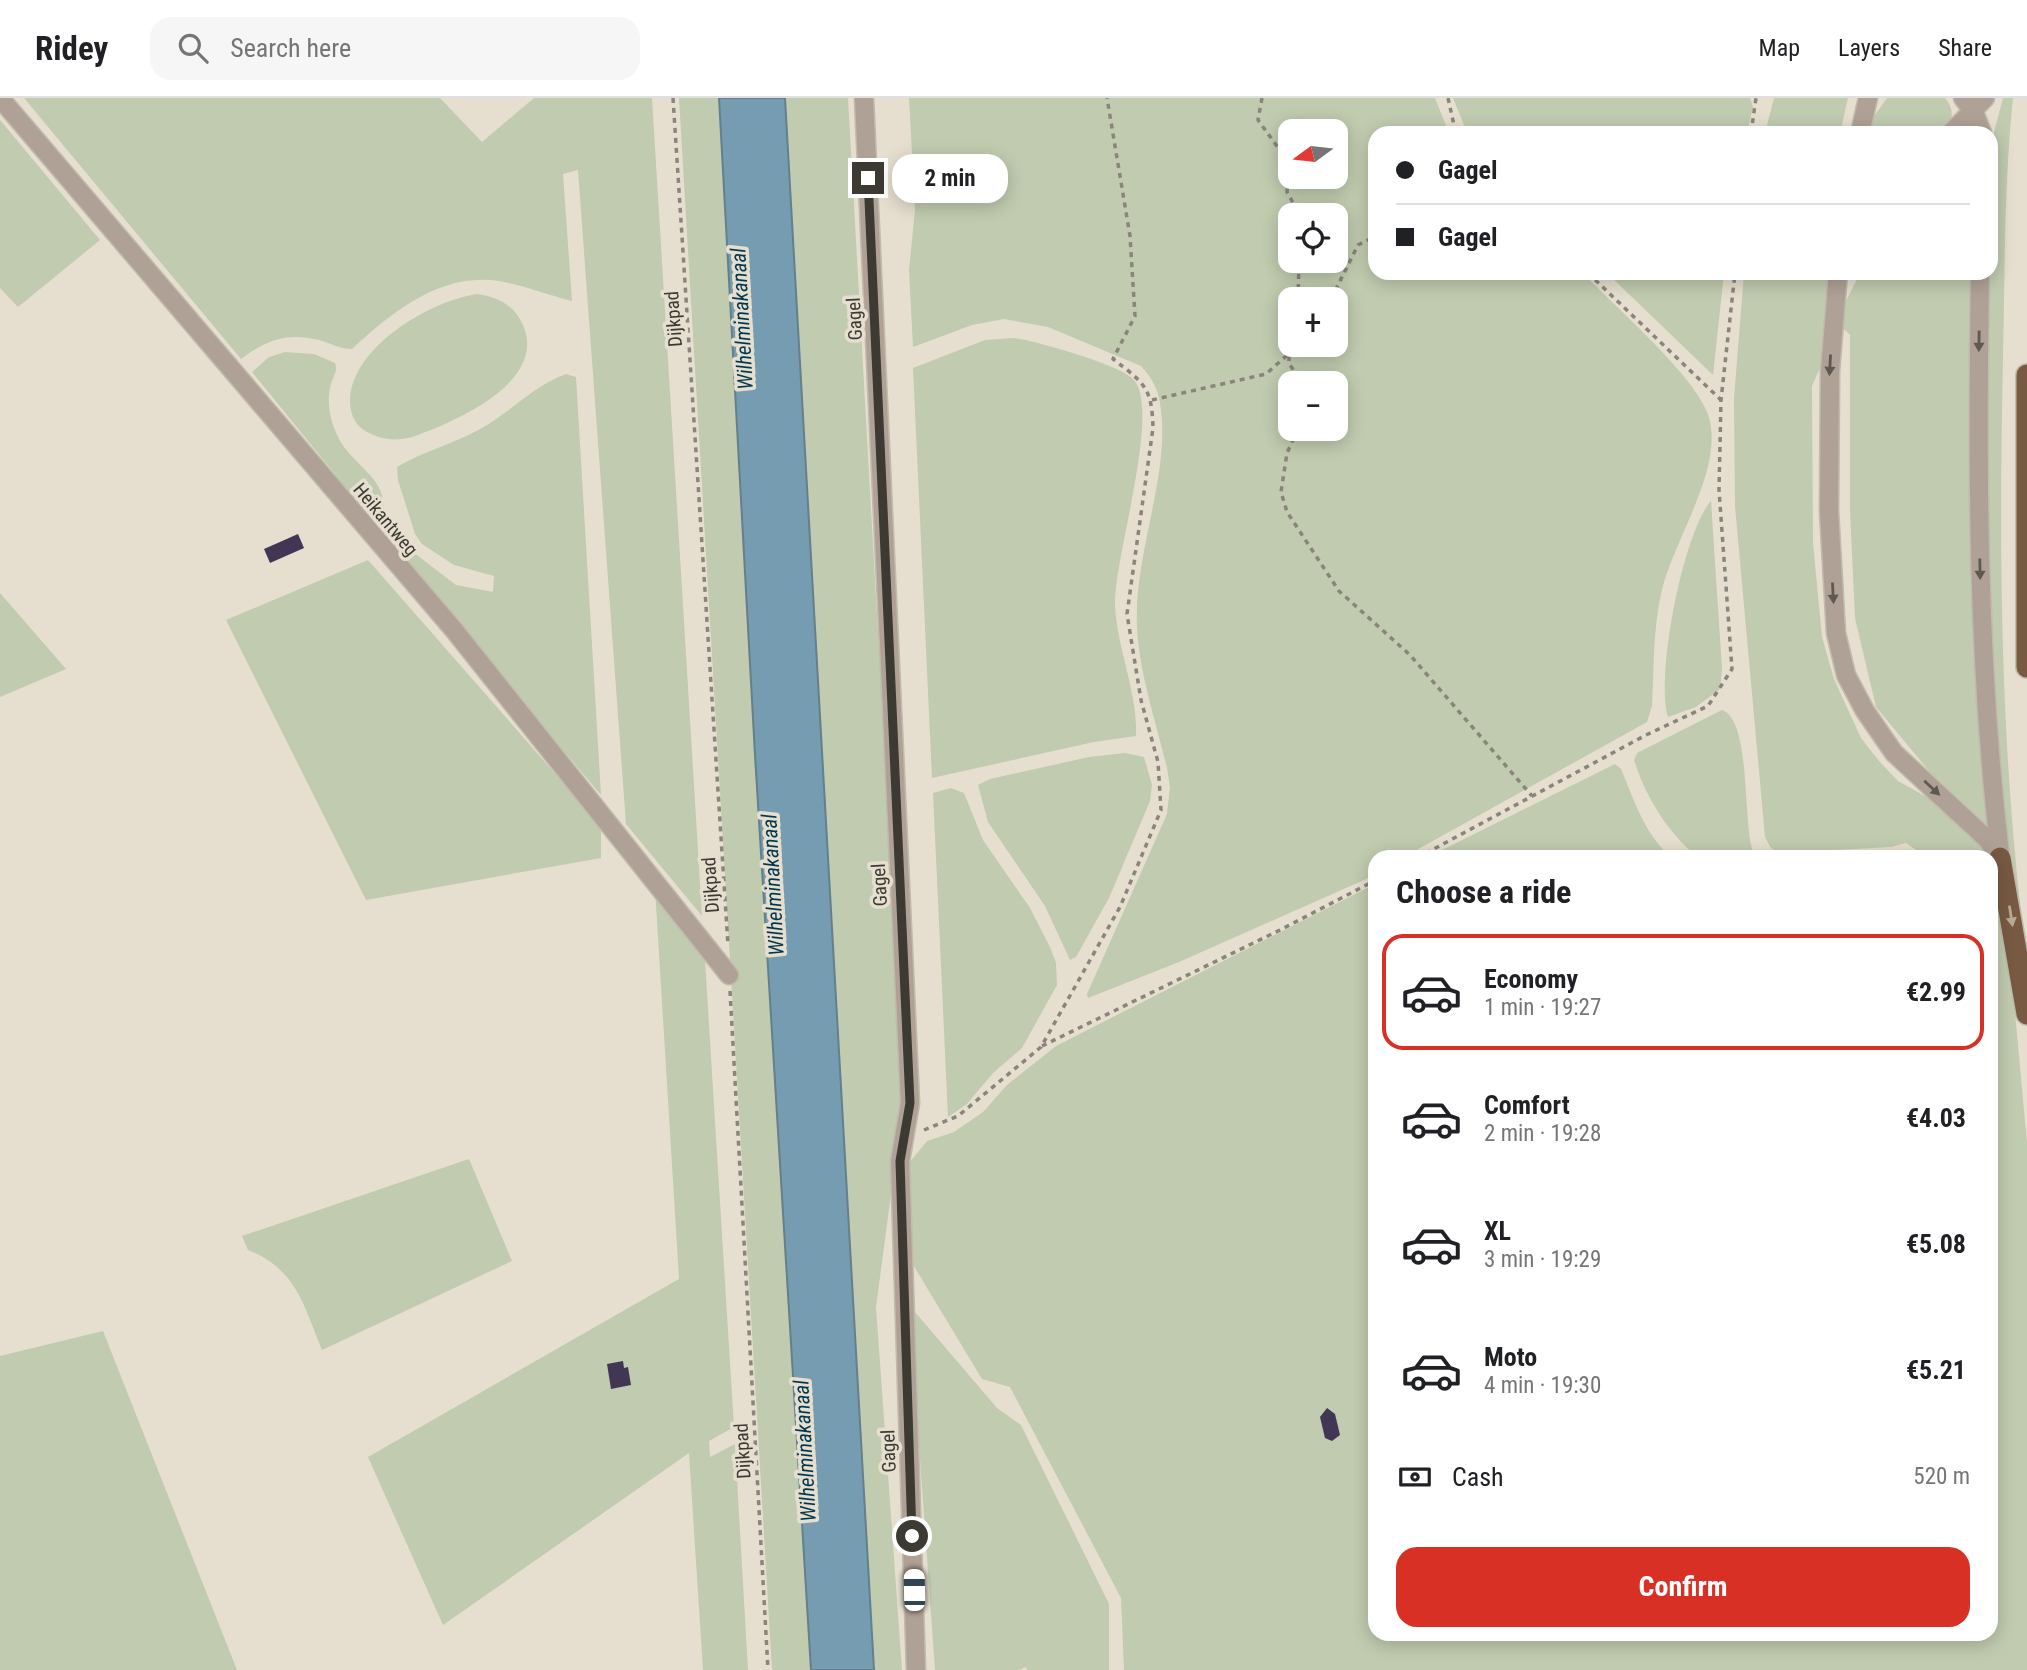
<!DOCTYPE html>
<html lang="en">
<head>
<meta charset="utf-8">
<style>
	body { margin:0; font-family:"Roboto Condensed",sans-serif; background:#f6f6f6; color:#202124; height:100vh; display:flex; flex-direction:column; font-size:26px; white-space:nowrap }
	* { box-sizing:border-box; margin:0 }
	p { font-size:23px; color:#757577 }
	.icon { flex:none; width:38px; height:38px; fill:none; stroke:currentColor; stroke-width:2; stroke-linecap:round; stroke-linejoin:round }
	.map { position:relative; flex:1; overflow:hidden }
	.drawer { position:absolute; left:1368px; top:752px; width:630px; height:791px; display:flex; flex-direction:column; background:#fff; border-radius:21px; box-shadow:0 4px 18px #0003 }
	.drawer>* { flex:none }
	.hud { position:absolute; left:1368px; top:28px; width:630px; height:154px; border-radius:21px; box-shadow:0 4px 18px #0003; display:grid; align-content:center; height:154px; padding:0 28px; background:#fff }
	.needle { width:46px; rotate:255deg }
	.fabs { position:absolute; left:1278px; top:21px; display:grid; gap:14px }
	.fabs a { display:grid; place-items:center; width:70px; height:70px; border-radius:14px; background:#fff; box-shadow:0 4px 18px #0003; font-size:35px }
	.end { position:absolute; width:32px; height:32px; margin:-16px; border:9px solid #3d3a34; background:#fff; box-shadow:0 0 0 4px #fff }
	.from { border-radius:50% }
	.bubble { position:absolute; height:49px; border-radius:21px; background:#fff; box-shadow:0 4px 18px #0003; font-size:23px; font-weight:700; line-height:49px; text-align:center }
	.car { position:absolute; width:21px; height:42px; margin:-21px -10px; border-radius:9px; box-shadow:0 0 5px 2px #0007; background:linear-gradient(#fff 24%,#345 0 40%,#fff 0 76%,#345 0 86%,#fff 0) }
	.hud b { display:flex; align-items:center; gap:24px; height:66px; font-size:26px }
	.hud b+b { border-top:2px solid #e0e0e0 }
	.hud i { width:18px; height:18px; background:#202124 }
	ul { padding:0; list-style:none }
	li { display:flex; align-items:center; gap:21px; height:116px; margin:0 14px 10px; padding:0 14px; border:4px solid transparent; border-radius:21px }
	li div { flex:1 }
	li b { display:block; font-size:26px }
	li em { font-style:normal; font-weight:700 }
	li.on { border-color:#d93025 }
	li>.icon { width:63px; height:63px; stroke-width:1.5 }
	h2 { padding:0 28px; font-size:32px; line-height:84px }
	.pay { display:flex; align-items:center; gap:18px; height:77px; padding:0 28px; font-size:26px }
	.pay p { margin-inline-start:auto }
	.primary-button { display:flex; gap:14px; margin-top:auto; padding:14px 28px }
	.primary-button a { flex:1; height:80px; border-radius:21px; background:#d93025; color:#fff; font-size:28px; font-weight:700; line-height:80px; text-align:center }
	header { display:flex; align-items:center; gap:42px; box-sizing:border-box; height:98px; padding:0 35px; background:#fff; border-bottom:2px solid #e0e0e0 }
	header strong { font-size:33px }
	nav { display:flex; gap:38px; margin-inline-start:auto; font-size:24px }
	.search { width:490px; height:63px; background:#f6f6f6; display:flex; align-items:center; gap:18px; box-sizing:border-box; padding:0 24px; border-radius:21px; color:#757577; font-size:26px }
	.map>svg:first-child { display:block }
	.green { fill:#c0cbaf; fill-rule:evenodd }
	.water { fill:#769cb1; stroke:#657f8c; stroke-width:2 }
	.building { fill:#413755 }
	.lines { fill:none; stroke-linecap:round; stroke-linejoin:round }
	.minor-casing { stroke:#c1bbad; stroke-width:21 }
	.highway-casing { stroke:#c1bbad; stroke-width:24 }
	.path { stroke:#8a857b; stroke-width:3.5; stroke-dasharray:5 5; stroke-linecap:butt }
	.minor { stroke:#b0a196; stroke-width:18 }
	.highway { stroke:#785a43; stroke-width:21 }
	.oneway { fill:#605951 }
	.oneway2 { fill:#baaa97 }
	.route { stroke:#3d3a34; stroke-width:9 }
	.labels { text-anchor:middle; stroke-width:7; stroke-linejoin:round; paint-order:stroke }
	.street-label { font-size:19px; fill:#3d3a34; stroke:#e6dfcf }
	.water-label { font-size:21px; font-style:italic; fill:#00374e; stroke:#e6dfcf }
</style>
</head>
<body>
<header>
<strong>Ridey</strong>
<div class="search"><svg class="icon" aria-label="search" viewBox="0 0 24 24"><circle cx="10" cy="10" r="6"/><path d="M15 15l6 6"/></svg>Search here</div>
<nav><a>Map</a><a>Layers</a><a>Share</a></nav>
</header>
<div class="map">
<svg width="2027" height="1572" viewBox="0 0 2027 1572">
	<rect width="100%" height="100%" fill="#e6dfcf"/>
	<g class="green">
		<path d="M24 0H440L482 44 534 0H652L702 818 626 726 578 72 563 76 572 203C548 197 523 187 499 183 441 174 392 214 352 251 340 251 331 245 319 242 287 234 266 242 241 261Z"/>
		<path d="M679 0H719L755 657 811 1572H772Z"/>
		<path d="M785 0H848L904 999 876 1209 902 1572H874Z"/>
		<path d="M909 0H1435L1449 35H1376V175H1583C1615 209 1691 274 1707 314 1728 366 1672 443 1661 496 1653 532 1654 571 1652 608L1647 624 1404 759 1376 760 1375 776 1364 782 1179 864 1088 900 1087 896 1167 716 1170 689 1167 670C1156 624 1139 575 1137 528 1133 455 1174 369 1159 300 1156 287 1150 278 1141 268L1048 229 1004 221 972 227 913 249 909 172 915 112ZM1290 33H1335V79H1290ZM1290 117H1335V163H1290ZM1290 201H1335V247H1290ZM1290 285H1335V331H1290Z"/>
		<path d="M1453 0H1750L1753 9 1747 35H1472L1464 27Z"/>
		<path d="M1774 0H1848L1840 35H1765Z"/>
		<path d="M1887 0H1945C1955 11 1953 23 1945 35H1868L1870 24Z"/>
		<path d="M2003 0H2013C2004 86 2005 173 2003 260 1999 441 2000 625 2020 805L2017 807C1999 719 1994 632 1990 543 1985 420 1987 298 1988 175H1992L1994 34Z"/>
		<path d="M0 22 100 142 18 209 0 190Z"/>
		<path d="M1607 175H1724L1713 277Z"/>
		<path d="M1744 175H1830L1820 270 1812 288 1813 445 1822 539 1834 581 1861 640 1879 663 1898 683 1952 713 1993 761 2007 827 2027 1045V1572H1124L1121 1500 1010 1289 982 1281 909 1160 904 1071 927 1043 954 1034 983 1014 1007 987 1056 948 1375 786 1376 1536H1992V760L1926 759 1906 745 1891 749 1779 755 1771 750 1765 739 1735 408 1734 300Z"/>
		<path d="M1860 175H1975L1992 724 1988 728 1929 673 1876 609 1855 520 1850 413V237L1841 228 1843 209Z"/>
		<path d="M477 196C498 199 514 207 523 227 547 283 460 321 418 337 403 343 385 343 371 336 357 330 350 319 350 303 351 249 430 203 477 196Z"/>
		<path d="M1014 240C1035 243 1122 267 1134 282 1161 314 1114 459 1115 507 1117 551 1138 595 1136 638L1094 644 932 680 913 270 985 242Z"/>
		<path d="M285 254 314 256 335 265C338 274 333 278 331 286 326 303 330 323 338 339 355 373 396 381 380 428H377L252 274 269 259Z"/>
		<path d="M566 276 576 279 601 697 390 447 405 448 456 487 493 494 494 478 454 467 422 446 415 436 398 382 397 369C423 353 454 346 480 331 511 314 533 288 566 276Z"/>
		<path d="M1711 403 1722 571 1720 591 1696 609 1668 619C1655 578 1683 435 1711 403Z"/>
		<path d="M368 462 601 728V760L366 802 226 522Z"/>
		<path d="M0 495 66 571 0 599Z"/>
		<path d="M1722 612C1753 623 1741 732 1755 759H1697C1666 732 1647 701 1634 662L1637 655Z"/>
		<path d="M1125 655 1144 659 1152 687 1150 703 1109 800 1076 859 1070 862 1045 808 988 724 978 687 990 681 1089 659Z"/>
		<path d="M1615 666 1621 671C1634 702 1645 737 1671 759H1428Z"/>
		<path d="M951 690 964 695 983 742 1030 810 1050 849 1056 865 1057 887 1022 950 993 975 967 1006 948 1019 933 695Z"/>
		<path d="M655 790 704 846 734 1329 709 1343 710 1359 735 1346 748 1572H703L689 1355 443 1527 368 1359 679 1181Z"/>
		<path d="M469 1061 512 1163 322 1252C303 1206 297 1172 248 1152L242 1138Z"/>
		<path d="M909 1207 997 1310 1021 1327 1109 1506V1572H1027L1026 1569 1019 1572H935Z"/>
		<path d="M103 1233 237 1572H0V1258Z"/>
	</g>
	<path class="water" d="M719 0H785L874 1572H811L755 657Z"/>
	<g class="building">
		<path d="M298 436 304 450 270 465 264 451Z"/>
		<path d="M623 1263 624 1270 628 1269 631 1287 611 1291 607 1266Z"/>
		<path d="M1327 1310 1335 1316 1340 1337 1332 1343 1325 1340 1320 1319Z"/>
	</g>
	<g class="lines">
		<defs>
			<g id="minor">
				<path d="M0 0 454 532 729 877"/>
				<path d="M864 0 910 1005 900 1063 916 1572"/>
				<path d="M1963 0 1974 14 1982 35"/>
				<path d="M1860 35 1868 0"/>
				<path d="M1951 35 1985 0"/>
				<path d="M1838 175 1830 273 1829 413 1836 535 1846 577 1865 613 1894 655 1988 742 2000 760"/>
				<path d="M1980 175C1977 369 1977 563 2000 756"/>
			</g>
			<g id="highway">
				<path d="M2027 277V569"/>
				<path d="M2000 760 2027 916"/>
			</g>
		</defs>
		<use href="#minor" class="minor-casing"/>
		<use href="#highway" class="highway-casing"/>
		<g class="path">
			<path d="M673 0 728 847"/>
			<path d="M1262 0 1258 22 1279 51 1289 74 1287 94 1300 117"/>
			<path d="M1448 0 1454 27 1459 35"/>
			<path d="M1751 35 1756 0"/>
			<path d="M1588 175 1721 302"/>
			<path d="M1298 201 1299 163"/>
			<path d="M1331 201 1358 147 1376 138"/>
			<path d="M1289 258V266L1304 285"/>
			<path d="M1152 302 1266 276 1293 252 1294 247"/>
			<path d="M1298 331 1287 355 1281 394 1287 414 1339 493 1410 557 1532 698"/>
			<path d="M1417 760 1646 637 1708 608 1732 571 1719 392 1721 302 1735 175"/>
			<path d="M730 893 768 1572"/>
			<path d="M1042 948 1280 832 1376 782"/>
			<path d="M924 1032 958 1018 1041 949 1120 809 1161 712 1158 664 1141 602 1127 516 1153 330C1152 289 1144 285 1113 261L1135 218 1130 138 1107 0"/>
		</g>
		<use href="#minor" class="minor"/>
		<use href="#highway" class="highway"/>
	</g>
	<defs><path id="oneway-solid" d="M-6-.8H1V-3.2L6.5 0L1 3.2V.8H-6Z" transform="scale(1.75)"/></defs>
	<g class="oneway">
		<use href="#oneway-solid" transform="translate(1979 243) rotate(91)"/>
		<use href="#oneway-solid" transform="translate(1830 267) rotate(93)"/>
		<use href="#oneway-solid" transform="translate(1980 471) rotate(89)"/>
		<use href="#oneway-solid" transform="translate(1833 495) rotate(87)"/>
		<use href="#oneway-solid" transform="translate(1932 690) rotate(43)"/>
	</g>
	<use class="oneway2" href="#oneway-solid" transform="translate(2011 818) rotate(81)"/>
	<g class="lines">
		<path class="route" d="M868 80 910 1005 900 1063 912 1438"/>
	</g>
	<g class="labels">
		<g class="street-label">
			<text transform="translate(673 221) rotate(-94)" y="7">Dijkpad</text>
			<text transform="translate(854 221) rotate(-93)" y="7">Gagel</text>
			<text transform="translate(386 421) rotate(50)" y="7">Heikantweg</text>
			<text transform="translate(710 787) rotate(-94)" y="7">Dijkpad</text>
			<text transform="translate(879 787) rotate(-93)" y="7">Gagel</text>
			<text transform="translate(742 1353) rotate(-93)" y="7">Dijkpad</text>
			<text transform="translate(888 1353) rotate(-92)" y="7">Gagel</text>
		</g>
		<g class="water-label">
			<text transform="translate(742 221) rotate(-93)" y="7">Wilhelminakanaal</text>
			<text transform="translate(773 787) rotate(-93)" y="7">Wilhelminakanaal</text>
			<text transform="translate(805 1353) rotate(-93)" y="7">Wilhelminakanaal</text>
		</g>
	</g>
</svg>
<div class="fabs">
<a><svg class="needle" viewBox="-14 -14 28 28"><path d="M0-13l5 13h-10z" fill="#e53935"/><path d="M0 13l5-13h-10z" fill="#757577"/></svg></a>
<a><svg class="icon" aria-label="locate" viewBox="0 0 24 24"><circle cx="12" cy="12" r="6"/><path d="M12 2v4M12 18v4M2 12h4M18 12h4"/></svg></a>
<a>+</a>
<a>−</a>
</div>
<i class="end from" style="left:912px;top:1438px"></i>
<i class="end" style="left:868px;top:80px"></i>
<div class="bubble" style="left:892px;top:56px;width:116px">2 min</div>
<i class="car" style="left:914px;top:1492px;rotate:359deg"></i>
<div class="hud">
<b><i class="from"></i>Gagel</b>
<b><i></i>Gagel</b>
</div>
<section class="drawer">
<h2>Choose a ride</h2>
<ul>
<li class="on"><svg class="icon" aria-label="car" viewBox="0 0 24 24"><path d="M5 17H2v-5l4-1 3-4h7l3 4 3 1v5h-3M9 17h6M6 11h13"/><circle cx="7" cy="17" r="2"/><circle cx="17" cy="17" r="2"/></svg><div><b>Economy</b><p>1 min · 19:27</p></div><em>€2.99</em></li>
<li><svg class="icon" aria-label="car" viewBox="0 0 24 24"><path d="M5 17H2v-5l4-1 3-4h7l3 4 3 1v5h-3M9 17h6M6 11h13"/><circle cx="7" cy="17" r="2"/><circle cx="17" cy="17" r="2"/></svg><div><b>Comfort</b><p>2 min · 19:28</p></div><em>€4.03</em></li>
<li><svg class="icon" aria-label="car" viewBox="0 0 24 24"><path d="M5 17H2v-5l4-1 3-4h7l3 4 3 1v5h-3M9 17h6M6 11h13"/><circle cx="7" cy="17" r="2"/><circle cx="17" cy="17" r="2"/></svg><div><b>XL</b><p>3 min · 19:29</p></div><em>€5.08</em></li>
<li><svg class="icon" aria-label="car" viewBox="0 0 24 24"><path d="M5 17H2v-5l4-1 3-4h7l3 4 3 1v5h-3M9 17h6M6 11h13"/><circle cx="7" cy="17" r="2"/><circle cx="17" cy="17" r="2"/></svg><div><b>Moto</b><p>4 min · 19:30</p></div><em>€5.21</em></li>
</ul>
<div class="pay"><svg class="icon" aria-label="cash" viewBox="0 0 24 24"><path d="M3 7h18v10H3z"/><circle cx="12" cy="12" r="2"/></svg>Cash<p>520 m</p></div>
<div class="primary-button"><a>Confirm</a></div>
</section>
</div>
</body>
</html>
